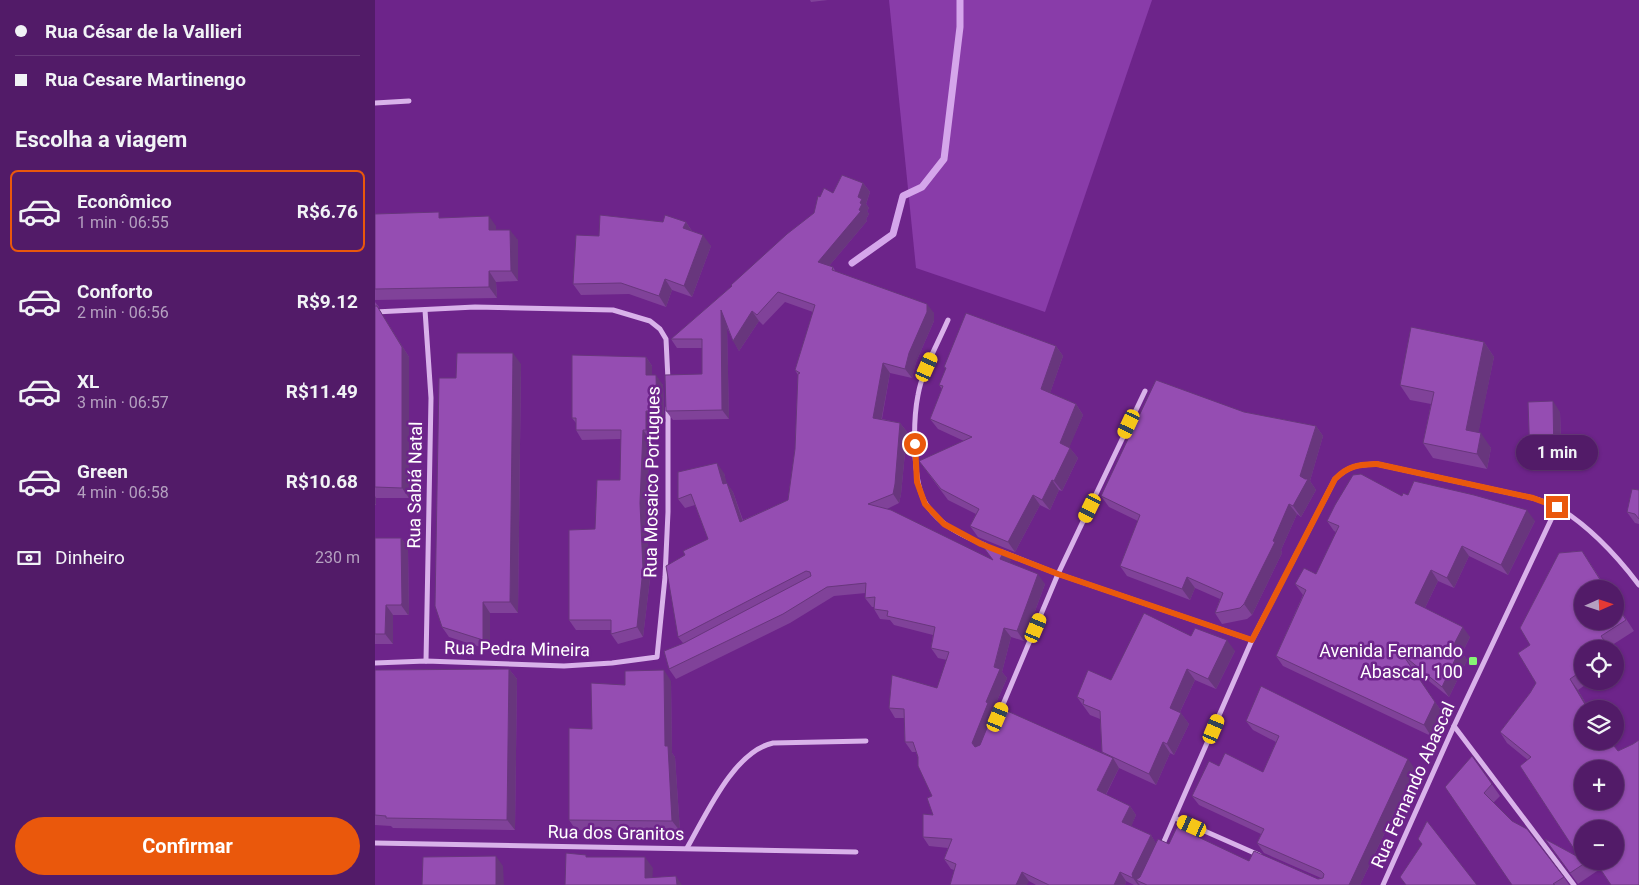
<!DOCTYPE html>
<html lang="pt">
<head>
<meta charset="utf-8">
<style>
	body { margin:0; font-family:Roboto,sans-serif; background:#58246e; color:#f1f3f6; height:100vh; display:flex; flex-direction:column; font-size:19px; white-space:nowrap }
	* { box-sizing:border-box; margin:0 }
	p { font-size:16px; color:#b5a1c0 }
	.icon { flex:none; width:28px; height:28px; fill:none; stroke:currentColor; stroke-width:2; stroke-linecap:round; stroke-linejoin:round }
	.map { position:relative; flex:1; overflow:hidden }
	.panel { display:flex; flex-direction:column; background:#521b68; width:375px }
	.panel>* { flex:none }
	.top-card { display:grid; align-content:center; height:110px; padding:0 15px; background:#521b68 }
	.needle { width:32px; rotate:87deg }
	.controls { position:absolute; left:1199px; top:580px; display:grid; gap:10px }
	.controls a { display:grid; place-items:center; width:50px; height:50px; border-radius:50%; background:#521b68; box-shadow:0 1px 4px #0004,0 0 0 1px #68397c; font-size:25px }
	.end { position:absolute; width:22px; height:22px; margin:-11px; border:6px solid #ea580c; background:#fff; box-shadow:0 0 0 2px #fff }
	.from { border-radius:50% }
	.bubble { position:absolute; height:35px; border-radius:18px; background:#521b68; box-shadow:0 1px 4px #0004,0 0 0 1px #68397c; font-size:16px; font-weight:700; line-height:35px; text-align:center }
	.car { position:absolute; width:15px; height:30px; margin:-15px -8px; border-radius:6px; box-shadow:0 0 4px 1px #0007; background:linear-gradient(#f5c518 24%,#345 0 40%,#f5c518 0 76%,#345 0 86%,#f5c518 0) }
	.top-card b { display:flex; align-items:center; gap:18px; height:48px; font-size:19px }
	.top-card b+b { border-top:1px solid #68397c }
	.top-card i { width:12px; height:12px; background:#f1f3f6 }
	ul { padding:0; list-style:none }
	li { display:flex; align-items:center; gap:15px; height:82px; margin:0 10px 8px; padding:0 5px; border:2px solid transparent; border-radius:8px }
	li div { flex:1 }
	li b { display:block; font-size:19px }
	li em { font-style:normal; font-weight:700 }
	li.active { border-color:#ea580c }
	li>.icon { width:45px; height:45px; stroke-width:1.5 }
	h2 { padding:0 15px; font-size:22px; line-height:60px }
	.pay { display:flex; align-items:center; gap:12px; height:55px; padding:0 15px; font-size:19px }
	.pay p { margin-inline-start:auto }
	.action { display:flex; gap:10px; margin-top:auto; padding:10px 15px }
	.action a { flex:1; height:58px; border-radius:30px; background:#ea580c; color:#fff; font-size:20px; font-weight:700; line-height:58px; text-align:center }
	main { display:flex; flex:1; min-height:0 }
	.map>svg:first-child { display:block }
	.green { fill:#893ca9 }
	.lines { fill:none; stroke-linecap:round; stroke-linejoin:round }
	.stream { stroke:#d5a6eb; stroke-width:7 }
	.minor { stroke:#d9b2ea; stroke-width:5 }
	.wall { fill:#804299; fill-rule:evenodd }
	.shaded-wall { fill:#68367d }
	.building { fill:#954db2; stroke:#68367d; fill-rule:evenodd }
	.route { stroke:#ea580c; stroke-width:6 }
	.poi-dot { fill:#87f476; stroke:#6d248a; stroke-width:2 }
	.labels { text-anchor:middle; stroke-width:5; stroke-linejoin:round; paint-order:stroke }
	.street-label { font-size:18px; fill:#fff; stroke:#6d248a }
	.poi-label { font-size:18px; fill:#fff; stroke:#6d248a; text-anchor:end }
</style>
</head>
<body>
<main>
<section class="panel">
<div class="top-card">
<b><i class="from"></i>Rua César de la Vallieri</b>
<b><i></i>Rua Cesare Martinengo</b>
</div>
<h2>Escolha a viagem</h2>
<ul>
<li class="active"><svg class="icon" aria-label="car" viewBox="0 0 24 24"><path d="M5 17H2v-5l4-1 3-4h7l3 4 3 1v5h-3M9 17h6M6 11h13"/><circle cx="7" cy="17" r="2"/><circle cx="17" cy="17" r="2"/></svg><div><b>Econômico</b><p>1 min · 06:55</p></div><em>R$6.76</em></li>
<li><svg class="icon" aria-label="car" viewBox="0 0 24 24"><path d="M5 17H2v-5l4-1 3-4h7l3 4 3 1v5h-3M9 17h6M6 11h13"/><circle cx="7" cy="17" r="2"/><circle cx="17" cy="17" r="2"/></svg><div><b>Conforto</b><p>2 min · 06:56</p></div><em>R$9.12</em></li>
<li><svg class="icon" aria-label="car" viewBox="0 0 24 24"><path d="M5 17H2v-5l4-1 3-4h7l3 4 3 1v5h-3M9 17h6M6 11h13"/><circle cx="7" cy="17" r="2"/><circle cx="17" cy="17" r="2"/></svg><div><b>XL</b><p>3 min · 06:57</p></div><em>R$11.49</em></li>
<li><svg class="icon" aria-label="car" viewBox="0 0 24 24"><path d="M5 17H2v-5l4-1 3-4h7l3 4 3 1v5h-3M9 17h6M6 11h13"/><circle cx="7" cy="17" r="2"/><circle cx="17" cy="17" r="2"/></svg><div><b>Green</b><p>4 min · 06:58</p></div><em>R$10.68</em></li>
</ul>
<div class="pay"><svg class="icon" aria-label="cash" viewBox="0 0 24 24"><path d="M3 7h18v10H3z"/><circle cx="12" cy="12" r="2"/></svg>Dinheiro<p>230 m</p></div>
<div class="action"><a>Confirmar</a></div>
</section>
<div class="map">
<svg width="1264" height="885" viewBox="0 0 1264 885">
	<rect width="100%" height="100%" fill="#6d248a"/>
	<path class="green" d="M514 0H777L670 312 541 268Z"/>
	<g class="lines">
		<path class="stream" d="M477 263 518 234 528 196 547 187 569 159 585 27V0"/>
		<g class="minor">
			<path d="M0 103 34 101"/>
			<path d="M50 310 56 398 51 661"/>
			<path d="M0 312 100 307 238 310 275 321 285 329 291 339 293 380"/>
			<path d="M573 320C563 343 547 371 543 395 538 420 537 483 551 504 564 525 588 536 610 545"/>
			<path d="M627 552 683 574 877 640"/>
			<path d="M0 663 51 661 189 666 237 663 282 657 290 577 293 512V408"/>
			<path d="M624 714 683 574 770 391"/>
			<path d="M1079 726 1199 885"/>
			<path d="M800 818 884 855"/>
			<path d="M0 843 481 852"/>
			<path d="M787 846 877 640 960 479C974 465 983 465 1002 464L1158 498C1166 501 1176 503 1184 508 1215 527 1242 556 1264 585"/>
			<path d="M312 848C331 815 359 751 398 743L491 741"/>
			<path d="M1008 885 1079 726 1182 507"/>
		</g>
	</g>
	<g class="wall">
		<path d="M435 0H453L436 2Z"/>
		<path d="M488 183 495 192 491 204 494 208 492 211 494 214 491 219 492 221 454 266 458 267 461 272 559 313V321L541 362 537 378 515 373 507 419 525 423 532 432 526 494 524 503 512 509 617 560H636L634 563 670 584 649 641 636 637 627 672 632 678 618 710 619 711 728 754 727 752 725 719 715 715 702 697 736 680 816 636 860 651 841 689 820 680 805 712 814 724 799 755 795 753 781 785 744 768 731 795 755 806 761 815 756 826 776 835 781 844H794L874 861 943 879 946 878 889 853 882 843 886 834 824 805 817 796 844 766 888 772 901 742 878 730 871 721 1040 769 985 885H765L764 884V885H759L751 881 750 885H661L654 881 579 870 576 869 569 859 573 848 554 846 548 837 558 815 557 796 541 752H537L530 742 529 718H520L514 708 562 688 572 660 563 658 556 648 558 635 519 625 515 620 505 619 499 609V607H497L490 598 491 593 459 596 415 623 301 679 294 669 308 643 303 637 310 555 333 539 320 505 310 508 303 499 349 473 351 483 358 492 368 520 413 500 420 449 423 375 420 370 438 312 410 302 388 325 384 321 364 351 352 328 354 419 298 420 291 411 327 374V348H302L296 339 357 286 439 213 445 197Z"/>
		<path d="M0 214 67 218 121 226V230L143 240V281L121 282 122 298 0 300Z"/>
		<path d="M288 222H311L317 231 336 246 317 297 297 290 291 307 254 294 206 295 198 284 224 236Z"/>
		<path d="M0 302 4 307 3 308 34 357V498H1V505H0Z"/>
		<path d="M1109 342 1119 357 1103 433 1116 448 1112 469 1058 458 1048 443 1056 404 1035 400 1025 385Z"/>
		<path d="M681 346 688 356 675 393 701 404 708 415 694 447 703 458 687 491 684 490 675 510 665 505 640 552 603 537 595 526 601 514 573 500 544 461 589 441 563 429 555 419 567 389 564 385 571 369 569 367Z"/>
		<path d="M271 357 277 366V375L288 385 289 420H277L278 439H275L271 513 275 579 268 637 243 644 236 634V630H201L194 620 220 529 245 480 246 439 207 440 201 430V423L197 418Z"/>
		<path d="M146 364 143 613H115V650L74 637 67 627 81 378Z"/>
		<path d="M869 412 941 426 948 436 935 481 941 490 926 517 922 514 906 550 907 553 877 615 872 619 847 624 840 613 845 599 820 588 815 600 752 576 745 566 763 521 734 507 726 496Z"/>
		<path d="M1185 412 1187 468 1162 469 1155 458Z"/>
		<path d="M1264 490V524L1260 523 1252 512Z"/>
		<path d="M1033 495 1160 521 1133 575 1094 556 1079 588 1063 581 1050 608 1095 637 1087 653 1092 660 1074 697 1035 666 1067 712 1056 736 908 666 901 656 928 595 920 584 941 574 961 532 959 531 952 521Z"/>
		<path d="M0 538H26L33 548 34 614 33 615H18V644H0Z"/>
		<path d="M1207 551 1232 589H1208V621H1240V602L1259 631 1234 647 1235 649H1208V681H1216L1203 690 1214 709H1208V741H1235L1243 751 1258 744 1264 740V885H1236L1225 869 1203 884 1170 839 1205 858 1145 766 1153 760 1132 743 1125 732 1155 693 1161 683 1143 653 1155 645 1145 628 1184 553ZM1208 769H1240V801H1208ZM1208 829H1240V861H1208Z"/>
		<path d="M1240 656 1244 662 1240 665Z"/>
		<path d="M134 669 142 679 140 830 18 828 16 826 0 825V670Z"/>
		<path d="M296 681 297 753 300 757 305 831 201 830 194 820 217 729 250 685Z"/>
		<path d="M1097 756 1125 796 1118 803 1189 877 1194 885H1137Z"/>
	</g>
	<g class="shaded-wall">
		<path d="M488 183 495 192 491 204 494 208 492 211 494 214 491 219 492 221 449 272 443 262 484 210 485 203 483 197Z"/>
		<path d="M114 216 121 226V240L114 230Z"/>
		<path d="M311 222 318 233 308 228Z"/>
		<path d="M135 230 143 240V281L136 271Z"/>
		<path d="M328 235 336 246 317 297 309 286Z"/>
		<path d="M114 271 121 282 122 298 114 287Z"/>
		<path d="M290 279 297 290 291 307 284 296Z"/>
		<path d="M552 304 559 313V321L541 362 537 378 530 369 534 353Z"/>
		<path d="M2 306 34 357V498L27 488Z"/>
		<path d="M346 310 352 320 354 419 347 410Z"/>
		<path d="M377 311 384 321 364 351 358 341Z"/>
		<path d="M1109 342 1119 357 1101 445 1091 430Z"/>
		<path d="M681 346 688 356 673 399 666 389Z"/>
		<path d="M138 353 146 364 143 613 135 602Z"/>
		<path d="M271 357 277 366V385L271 375Z"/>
		<path d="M508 363 515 373 505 427 498 418Z"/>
		<path d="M281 375 288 385 289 420 282 411Z"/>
		<path d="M1178 401 1185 412 1187 468 1179 457Z"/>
		<path d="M701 404 708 415 692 453 685 443Z"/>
		<path d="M271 411 277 420 278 439 271 430Z"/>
		<path d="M525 423 532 432 526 494 524 503 518 494Z"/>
		<path d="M941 426 948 436 935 481 941 490 926 517 918 506 925 476Z"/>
		<path d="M268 430 275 439 271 513 275 579 268 637 262 627 265 503Z"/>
		<path d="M1106 433 1116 448 1112 469 1102 454Z"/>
		<path d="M695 448 703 458 687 491 679 481Z"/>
		<path d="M342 463 349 473 355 494 348 484Z"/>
		<path d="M677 480 684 490 675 510 667 500Z"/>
		<path d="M352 483 358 492 371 531 365 522Z"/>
		<path d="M658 495 665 505 640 552 633 542Z"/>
		<path d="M0 496 1 498V505L0 504Z"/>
		<path d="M914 504 922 514 906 550 907 553 877 615 869 604Z"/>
		<path d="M1152 510 1160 521 1133 575 1126 565Z"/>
		<path d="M26 538 33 548 34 614 33 615 26 605Z"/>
		<path d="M1087 546 1094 556 1079 588 1072 578Z"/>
		<path d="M629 551 636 560 631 569 625 559Z"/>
		<path d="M1056 570 1063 581 1047 614 1040 603Z"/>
		<path d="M663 574 670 584 649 641 642 631Z"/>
		<path d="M812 577 820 588 815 600 807 589Z"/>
		<path d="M108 602 115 613V650L108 640Z"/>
		<path d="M11 605 18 615V644L10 634Z"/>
		<path d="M1088 627 1095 637 1087 653 1092 660 1074 697 1067 687 1078 646Z"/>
		<path d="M629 628 636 637 627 672 632 678 618 710 620 712 604 753 597 743 611 702Z"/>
		<path d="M852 640 860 651 841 689 833 679Z"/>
		<path d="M1028 655 1067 712 1056 736 1049 725Z"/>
		<path d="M134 669 142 679 140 830 132 820Z"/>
		<path d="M812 669 820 680 802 718 795 708Z"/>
		<path d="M289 670 296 681 297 753 300 757 305 831 297 821 290 746Z"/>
		<path d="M1195 679 1203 690 1214 709 1211 706Z"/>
		<path d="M806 713 814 724 799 755 792 744Z"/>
		<path d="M788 742 795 753 781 785 774 774Z"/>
		<path d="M738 758 744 768 728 800 722 790Z"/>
		<path d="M1033 759 1040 769 985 885H974Z"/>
		<path d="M755 806 761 815 754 832 747 822Z"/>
		<path d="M776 835 782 845 765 881 761 880 764 884V885H763L758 878 757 874Z"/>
		<path d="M121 856 128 866 129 885H121Z"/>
		<path d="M270 857 278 868 277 885 270 878Z"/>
		<path d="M647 872 654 881 652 885H641Z"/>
		<path d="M745 872 751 881 750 885H739Z"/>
		<path d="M301 876 307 885H302Z"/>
	</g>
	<g class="building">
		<path d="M467 175 488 183 483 197 487 199 485 203 487 204 484 210 486 211 443 262 458 267 457 270 552 304V312L534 353 530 369 508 363 498 418 525 423 520 484 518 494 493 504 516 510 618 560 603 540 629 551 625 559 663 574 642 631 629 628 619 667 625 669 611 702 613 703 597 743 600 747 605 745 621 706 738 758 722 790 755 806 747 822 776 835 757 874 758 878 745 872 739 885H674L647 872 641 885H575L581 864 569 859 577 839 548 837V814L558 815 552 798 557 796 543 766V757L538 742H530L529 709 514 708 517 675 562 688 574 652 556 648 560 627 512 616 513 611 499 609 500 597 490 598 491 583 452 587 408 614 294 669 289 651 309 643 436 576 435 572 431 571 303 637 291 566 310 555 308 551 333 539 316 494 303 499V472L342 463 348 484 352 483 365 522 413 500 420 449 423 374 425 373 420 370 440 305 403 292 382 315 377 311 358 341 346 310 347 410 291 411 290 375 327 374V339H296L357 286 356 285 412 234 439 213 443 196 445 197 449 188 458 193Z"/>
		<path d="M64 212V218L114 216V230H135L136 271H114V287L0 289V214Z"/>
		<path d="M225 215 288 222 290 215 311 222 308 228 328 235 309 286 290 279 284 296 246 283 198 284 201 235 224 236Z"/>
		<path d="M0 306H2L27 347V488L0 487Z"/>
		<path d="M591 313 681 346 666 389 701 404 685 443 695 448 679 481 677 480 667 500 658 495 633 542 595 526 604 509 566 489 544 461 597 437 555 419 568 386 564 385 571 368 569 367Z"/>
		<path d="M1036 327 1109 342 1091 430 1106 433 1102 454 1048 443 1059 392 1025 385Z"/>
		<path d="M82 353H138L135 602H108V640L67 627 60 606 64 378H81Z"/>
		<path d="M197 355 271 357V375H281L282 411H271V430H268L265 503 268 569 262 627 236 634V620H194V530L220 529 222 480H245L246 430H201V418H197Z"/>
		<path d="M781 380 869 412 941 426 925 476 930 479H933L918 506 914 504 898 541 900 542 869 604 865 608 840 613 848 593 812 577 807 589 745 566 765 515 726 496Z"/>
		<path d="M1178 401 1179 457 1155 458 1153 402Z"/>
		<path d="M986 474 1027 496 1028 493 1033 495 1039 481 1099 495 1152 510 1126 565 1087 546 1072 578 1056 570 1040 603 1088 627 1078 646 1085 649 1067 687 1028 655 1060 702 1049 725 901 656 931 590 920 584 929 568 941 574 964 526 952 521 960 505 978 475Z"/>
		<path d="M1257 489 1264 490V519L1260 514 1252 512Z"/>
		<path d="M0 538H26L27 603 26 605H11L10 634H0Z"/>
		<path d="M1207 551 1231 589H1208V621H1240V602L1251 620 1226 636 1235 649H1208V670L1195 679 1211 706 1210 707 1211 709H1208V741H1235L1243 751 1258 744 1264 740V885H1236L1220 861H1240V829H1208V861H1213L1195 873 1170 839 1205 858 1145 766 1156 757 1125 732 1155 693 1161 683 1143 653 1155 645 1145 628 1184 553ZM1208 769H1240V801H1208Z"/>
		<path d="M769 613 816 636 820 628 852 640 833 679 812 669 795 708 806 713 792 744 788 742 774 774 727 752 725 711 708 704 709 700 702 697 713 670 736 680Z"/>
		<path d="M134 669 132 820 11 818V816L0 815V670Z"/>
		<path d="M289 670 290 746H293L297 821 194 820V728L217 729 216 683 250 685V671Z"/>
		<path d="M886 686 1033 759 974 885H772L761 880 765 877 783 839 794 844 802 827 874 861 879 851 943 879 948 878 949 874 946 871 882 843 889 829 817 796 834 761 844 766 850 753 888 772 904 736 871 721Z"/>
		<path d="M1097 756 1117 784 1109 793 1137 821 1152 829 1189 877 1178 884 1180 885H1137L1070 787Z"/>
		<path d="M1052 821 1102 885H1031L1025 877 1047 844 1043 839Z"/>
		<path d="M191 853 211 855V857H270V878L301 876 302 885H190Z"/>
		<path d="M121 856V885H47L48 857Z"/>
	</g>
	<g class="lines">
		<path class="route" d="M540 444 542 482 550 504 569 524 606 544 683 574 877 640 960 479C974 465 983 465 1002 464L1158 498 1182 507"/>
	</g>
	<rect class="poi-dot" x="1093" y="656" width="10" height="10" rx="2.5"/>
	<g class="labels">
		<g class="street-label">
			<text transform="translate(277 482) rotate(-89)" y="6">Rua Mosaico Portugues</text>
			<text transform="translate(40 485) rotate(-89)" y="6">Rua Sabiá Natal</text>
			<text transform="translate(142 649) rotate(1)" y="6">Rua Pedra Mineira</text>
			<text transform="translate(1038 785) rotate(-66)" y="6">Rua Fernando Abascal</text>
			<text transform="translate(241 833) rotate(1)" y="6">Rua dos Granitos</text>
		</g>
		<g class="poi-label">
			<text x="1088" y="657">Avenida Fernando<tspan x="1088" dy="21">Abascal, 100</tspan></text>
		</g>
	</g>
</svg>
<div class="controls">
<a><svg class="needle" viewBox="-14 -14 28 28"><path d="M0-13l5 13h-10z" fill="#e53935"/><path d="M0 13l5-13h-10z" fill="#b5a1c0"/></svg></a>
<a><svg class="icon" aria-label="locate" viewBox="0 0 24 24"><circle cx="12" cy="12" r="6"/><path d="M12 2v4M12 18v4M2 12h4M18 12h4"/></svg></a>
<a><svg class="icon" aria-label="layers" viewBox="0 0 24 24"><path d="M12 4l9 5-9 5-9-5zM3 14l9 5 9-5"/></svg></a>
<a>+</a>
<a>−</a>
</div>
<i class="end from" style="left:540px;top:444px"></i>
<i class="end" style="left:1182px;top:507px"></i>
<div class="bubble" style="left:1141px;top:435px;width:82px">1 min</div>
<i class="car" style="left:552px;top:367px;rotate:24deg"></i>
<i class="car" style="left:754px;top:424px;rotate:205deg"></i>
<i class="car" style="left:715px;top:508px;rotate:206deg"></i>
<i class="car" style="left:661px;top:628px;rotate:23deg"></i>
<i class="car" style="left:623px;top:717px;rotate:23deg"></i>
<i class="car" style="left:839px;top:729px;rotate:23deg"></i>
<i class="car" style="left:817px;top:826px;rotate:294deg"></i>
</div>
</main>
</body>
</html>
